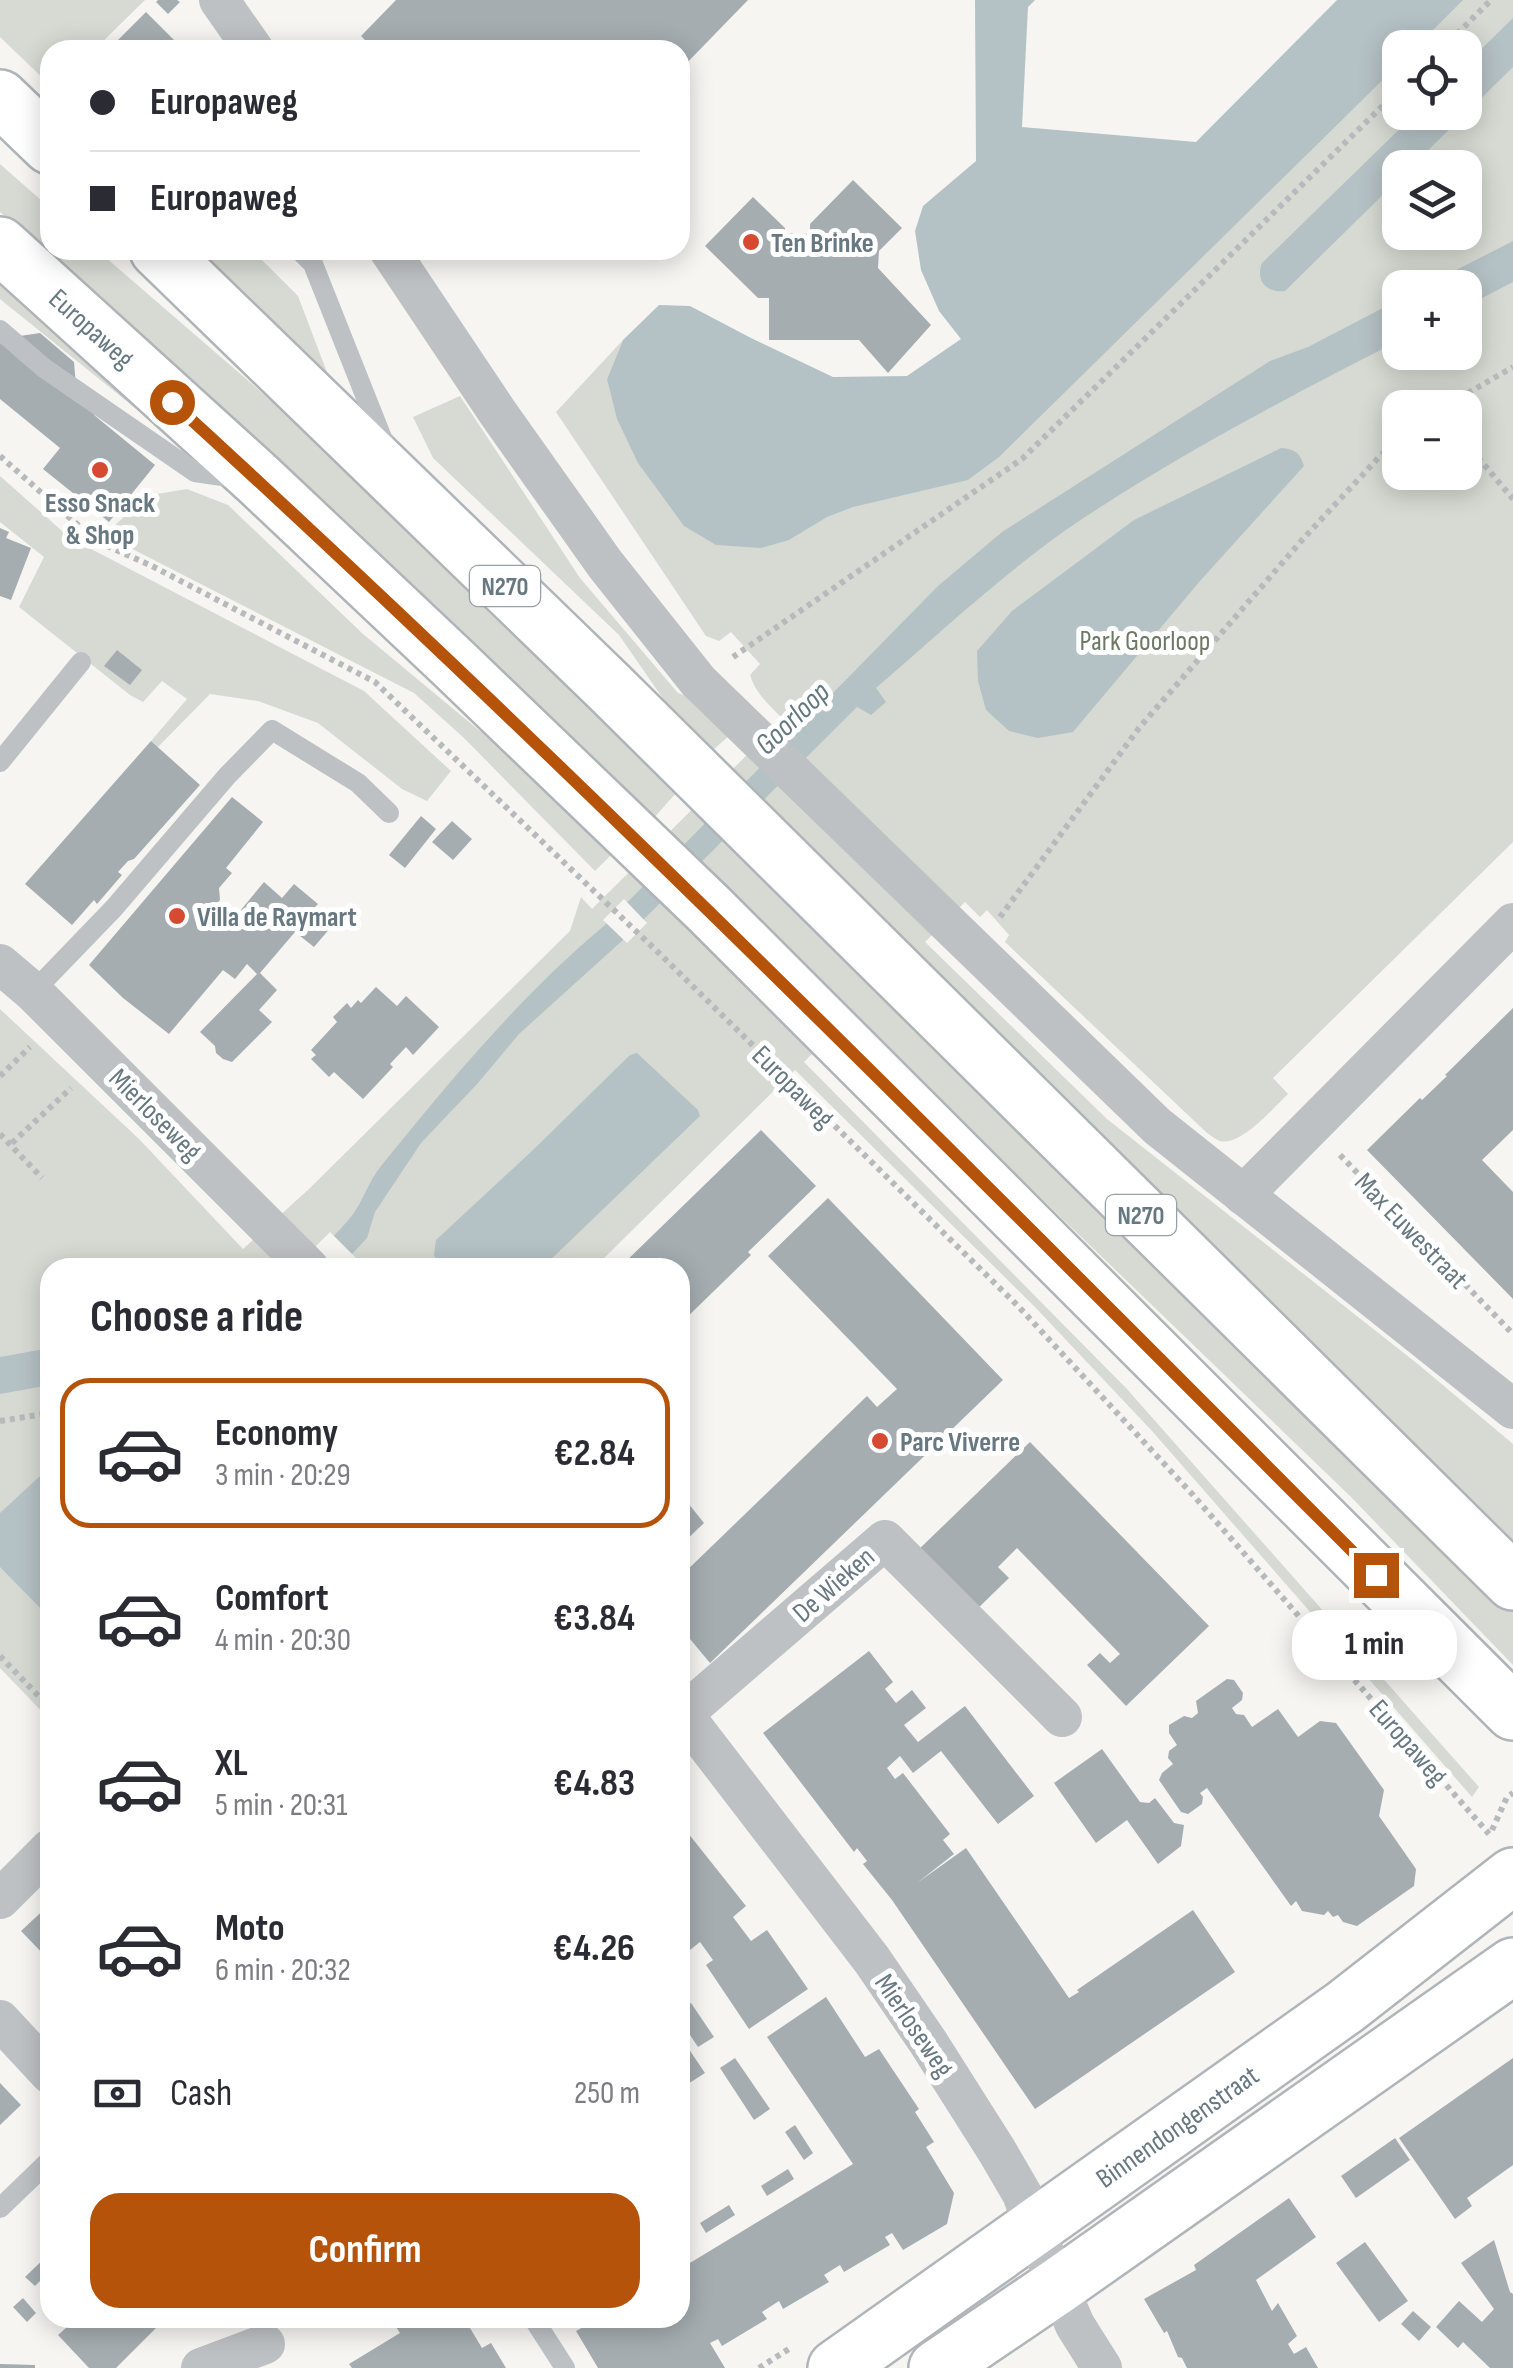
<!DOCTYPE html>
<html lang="en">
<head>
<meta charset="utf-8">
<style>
	body { margin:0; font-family:"Sofia Sans Condensed",sans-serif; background:#f7f7f7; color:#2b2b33; height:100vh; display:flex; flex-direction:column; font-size:38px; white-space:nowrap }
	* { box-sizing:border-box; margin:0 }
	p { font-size:32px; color:#7c7c81 }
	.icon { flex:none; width:55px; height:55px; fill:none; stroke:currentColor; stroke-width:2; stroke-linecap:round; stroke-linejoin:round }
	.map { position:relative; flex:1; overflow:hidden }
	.side { position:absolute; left:40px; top:1258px; width:650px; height:1070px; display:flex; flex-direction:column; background:#fff; border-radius:30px; box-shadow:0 5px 25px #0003 }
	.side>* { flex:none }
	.top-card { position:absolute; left:40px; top:40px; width:650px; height:220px; border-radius:30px; box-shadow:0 5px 25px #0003; display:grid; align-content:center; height:220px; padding:0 50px; background:#fff }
	.fabs { position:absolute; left:1382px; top:30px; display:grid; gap:20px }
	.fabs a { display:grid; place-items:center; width:100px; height:100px; border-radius:20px; background:#fff; box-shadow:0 5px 25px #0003; font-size:50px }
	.end { position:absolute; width:45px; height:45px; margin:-22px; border:12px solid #b45309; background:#fff; box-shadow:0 0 0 5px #fff }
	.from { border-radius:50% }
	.bubble { position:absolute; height:70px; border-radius:30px; background:#fff; box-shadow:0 5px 25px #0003; font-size:32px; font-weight:700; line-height:70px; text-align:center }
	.top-card b { display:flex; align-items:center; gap:35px; height:95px; font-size:38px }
	.top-card b+b { border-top:2px solid #e1e1e2 }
	.top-card i { width:25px; height:25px; background:#2b2b33 }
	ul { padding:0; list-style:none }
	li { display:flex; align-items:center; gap:30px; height:150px; margin:0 20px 15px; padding:0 30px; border:5px solid transparent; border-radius:30px }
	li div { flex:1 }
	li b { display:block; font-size:38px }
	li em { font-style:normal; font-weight:700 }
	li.current { border-color:#b45309 }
	li>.icon { width:90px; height:90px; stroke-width:1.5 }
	h2 { padding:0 50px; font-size:45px; line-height:120px }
	.pay { display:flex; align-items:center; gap:25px; height:110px; padding:0 50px; font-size:38px }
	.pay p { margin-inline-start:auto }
	.primary-button { display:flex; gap:20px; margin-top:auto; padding:20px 50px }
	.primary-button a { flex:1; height:115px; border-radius:30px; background:#b45309; color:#fff; font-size:40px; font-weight:700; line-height:115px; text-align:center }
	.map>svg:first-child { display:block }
	.green { fill:#d6dad2; fill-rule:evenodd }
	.water { fill:#b5c2c5 }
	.pier { fill:#f6f5f2 }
	.building { fill:#a5adb1 }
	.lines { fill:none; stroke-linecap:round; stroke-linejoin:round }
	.secondary-casing { stroke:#afb5b9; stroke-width:60 }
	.primary-casing { stroke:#aeb4b7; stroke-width:60 }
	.path { stroke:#b7babc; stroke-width:6; stroke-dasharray:5 5; stroke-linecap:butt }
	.lane { stroke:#bdc1c4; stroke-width:20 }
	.street { stroke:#bdc1c4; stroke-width:40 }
	.secondary { stroke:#fff; stroke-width:55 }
	.primary { stroke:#fff; stroke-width:55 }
	.route { stroke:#b45309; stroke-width:12 }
	.poi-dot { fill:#d64a32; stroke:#fff; stroke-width:4 }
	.labels { text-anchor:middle; stroke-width:10; stroke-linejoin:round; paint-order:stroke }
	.shield { fill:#fff; stroke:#95a0a7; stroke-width:2.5 }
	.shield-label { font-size:25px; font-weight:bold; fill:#677881 }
	.poi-label { font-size:28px; font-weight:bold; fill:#677881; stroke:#fff; text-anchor:start }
	.street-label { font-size:28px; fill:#677881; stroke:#fff }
	.park-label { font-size:28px; fill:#6b7965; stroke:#fff }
	.water-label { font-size:30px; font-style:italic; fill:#63797e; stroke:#fff }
</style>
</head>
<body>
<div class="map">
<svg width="1513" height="2368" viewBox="0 0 1513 2368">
	<rect width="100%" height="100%" fill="#f6f5f2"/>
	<g class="green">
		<path d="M0 0H145L94 50H50V85L0 37Z"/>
		<path d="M1396 0H1513V842L1273 1078 1288 1094C1274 1107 1241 1147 1220 1141 1215 1139 1210 1135 1206 1132L1005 942 1009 935 987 910 980 917 965 902 925 942 1107 1119 1419 1365 1513 1444V1665L1351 1497 851 1015 804 1062 1126 1388 1479 1787 1472 1797 1152 1431 1034 1306 795 1070 595 1267 50 1268V1720L0 1668V1009L139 1139 243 1249 310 1188 570 931 581 897 592 909 783 719C769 705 756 694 750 675L760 664 731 632 719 641 706 636 556 412 623 340 607 379 716 545ZM1400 48H1465V112H1400ZM1400 168H1465V232H1400ZM1400 288H1465V352H1400ZM1400 408H1465V472H1400Z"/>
		<path d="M0 164 50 208V250H97L320 443 452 567 676 793 653 819 281 466 0 212Z"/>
		<path d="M183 250H252L298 296 328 375 317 379Z"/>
		<path d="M0 273 176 441 0 299Z"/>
		<path d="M460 396 580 578 678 693 703 702 731 734 712 751 673 713 619 635 433 458 413 417Z"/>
		<path d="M0 476 70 538 364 691 451 771 427 801 402 789 318 723 258 701 210 694 158 747 151 741 187 699 162 681 143 702 130 695 19 607 44 557 0 522Z"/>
		<path d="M187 489 228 505 363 634 539 780 612 854 595 871 464 738 414 693 105 535 145 496Z"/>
	</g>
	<g class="water">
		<path d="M975 0H1035L1028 7 1022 127 1196 142 1337 0H1463L1416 47 1400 48V63L999 457 968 480 853 507 827 517 789 540 761 548 716 545 684 526 638 463 617 419 607 379 623 340 659 305 690 306 751 338 833 377 907 376 961 339 939 311 921 270 915 231 923 206 976 161Z"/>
		<path d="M1513 18V67L1411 167 1400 168V178L1285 291C1267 293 1255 281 1262 263L1416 113 1465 112V65Z"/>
		<path d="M1513 241V282L1465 307V288L1423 287Z"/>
		<path d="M1400 299V340C1292 395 1184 452 1082 519 1009 568 943 630 876 688L886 702 871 715 857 707 623 940 519 1034 478 1083 421 1143 375 1212 367 1238 340 1267 300 1268C318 1250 339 1233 354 1213 364 1198 369 1181 381 1166 450 1081 520 996 605 925L938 586 1002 532 1270 361 1308 347Z"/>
		<path d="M1281 448C1295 449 1300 453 1304 466L1200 581 1073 732 1038 738 1009 731 986 710 978 681 977 651 1012 611 1134 520Z"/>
		<path d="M637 1053 698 1110 700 1116 543 1267H440L434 1255 436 1240 534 1149 630 1055Z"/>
		<path d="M50 1348V1385L0 1394V1357Z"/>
		<path d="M50 1472V1618L0 1567V1513L39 1477Z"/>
	</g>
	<g class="pier">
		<path d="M624 899 647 923 627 943 603 920Z"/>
		<path d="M330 1232 356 1258 347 1268 295 1267Z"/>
	</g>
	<g class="building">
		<path d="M158 0H177L180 2 168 14 156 2Z"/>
		<path d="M396 0H748L680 70V50H662L651 40 641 50H375L361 36Z"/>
		<path d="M146 12 184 50H108Z"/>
		<path d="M853 180 902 228 879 251 878 268 931 325 888 373 859 340H769V298H758L705 246 753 197 785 228V233L810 234V224Z"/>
		<path d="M0 325 13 337 40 333 74 362 76 386 101 406 94 415 155 465 109 522 43 469 60 448 0 399Z"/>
		<path d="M0 528 9 532 6 538 31 548 11 600 0 596Z"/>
		<path d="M117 650 142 670 130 685 104 666Z"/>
		<path d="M151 741 200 785 134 859 128 861 118 872 122 875 97 904 94 900 72 925 25 884Z"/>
		<path d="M232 797 263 822 226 868 232 873 219 888 220 900 213 908 230 923 264 882 282 898 294 884 318 904 312 910 332 926 314 947 295 932 260 973 277 990 259 1010 272 1022 232 1062 223 1059 216 1053 215 1046 200 1032 257 974 247 964 235 979 223 970 169 1034 123 998 89 965Z"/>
		<path d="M421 816 436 829 405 868 389 855Z"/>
		<path d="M452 821 472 839 453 860 432 842Z"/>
		<path d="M376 987 397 1006 406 996 439 1027 413 1055 406 1047 390 1064 393 1067 363 1099 334 1072 329 1077 311 1059 316 1055 311 1050 337 1022 333 1017 347 1003 351 1008 358 1000 361 1003Z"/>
		<path d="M1513 1008V1130L1482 1160 1513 1192V1299L1367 1150 1420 1098 1422 1100 1447 1076 1445 1075Z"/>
		<path d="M761 1130 816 1186 748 1252 751 1255 680 1324V1268H619Z"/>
		<path d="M828 1198 1003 1380 710 1663 680 1627V1577L867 1396 877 1407 897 1389 768 1256Z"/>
		<path d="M1030 1442 1209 1626 1126 1706 1087 1665 1100 1653 1110 1663 1120 1654 1017 1548 998 1567 1009 1578 972 1614 914 1554Z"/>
		<path d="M680 1493 704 1523 680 1546Z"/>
		<path d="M869 1651 893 1682 885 1689 896 1703 912 1690 926 1708 904 1725 918 1742 965 1706 1034 1796 998 1824 941 1751 913 1773 900 1756 887 1768 895 1779 903 1773 950 1834 943 1840 954 1854 917 1883 966 1848 1069 1998 1079 1992 1077 1990 1193 1910 1235 1972 1035 2109 892 1900 863 1864 867 1861 857 1848 854 1852 763 1733Z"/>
		<path d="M1227 1679 1234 1680 1243 1693 1242 1700 1232 1708 1236 1714 1244 1715 1252 1727 1278 1709 1298 1737 1320 1721 1336 1723 1384 1790 1379 1816 1416 1869 1414 1886 1357 1926 1343 1922 1338 1915 1333 1917 1328 1911 1324 1915 1302 1911 1296 1901 1291 1906 1207 1788 1200 1793 1203 1797 1202 1804 1188 1814 1181 1812 1159 1780 1162 1773 1173 1764 1168 1758 1169 1751 1177 1745 1169 1733V1725L1184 1716 1192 1718 1198 1713 1196 1701Z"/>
		<path d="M1102 1749 1140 1802 1149 1803 1155 1798 1174 1823 1184 1825 1181 1846 1158 1864 1127 1820 1096 1843 1054 1783Z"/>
		<path d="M680 1823 746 1906 733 1917 751 1941 767 1930 808 1989 749 2029 706 1965 713 1960 700 1942 680 1958V1901L690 1893 685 1887 680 1891Z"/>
		<path d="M50 1904V1961L21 1931Z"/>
		<path d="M826 1997 865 2057 879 2049 919 2109 915 2112 934 2142 926 2147 954 2193 947 2224 903 2250 892 2233 885 2237 890 2245 844 2272 840 2265 824 2275 829 2282 783 2309 779 2301 762 2312 767 2319 722 2346 718 2339 710 2343 725 2368H598L576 2331 600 2318H680V2278L689 2273 685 2266 853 2164 767 2037Z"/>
		<path d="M691 2003 714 2037 698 2047 680 2020V2010Z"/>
		<path d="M680 2036 705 2073 680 2089Z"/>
		<path d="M735 2058 770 2109 754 2120 720 2068Z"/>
		<path d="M1513 2058V2165L1467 2198 1472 2206 1455 2219 1399 2138Z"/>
		<path d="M0 2083 21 2105 0 2125Z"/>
		<path d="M795 2125 813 2153 804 2160 785 2132Z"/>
		<path d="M1395 2138 1410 2160 1356 2198 1341 2176Z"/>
		<path d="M788 2169 794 2179 767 2196 761 2186Z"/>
		<path d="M1289 2198 1316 2237 1256 2280 1272 2311 1278 2303 1297 2336 1288 2344 1294 2354 1306 2347 1318 2368H1187L1182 2358 1178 2357 1167 2331 1164 2333 1144 2299 1196 2270 1194 2265Z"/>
		<path d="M729 2205 735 2215 706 2233 700 2223Z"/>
		<path d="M1494 2240 1510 2292 1513 2294V2368H1490L1463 2342 1458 2348 1436 2327 1459 2301 1482 2322 1494 2309 1461 2263Z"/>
		<path d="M1365 2242 1408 2301 1379 2322 1336 2263Z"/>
		<path d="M50 2253V2271L35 2286 25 2277Z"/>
		<path d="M23 2298 36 2313 27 2322 13 2307Z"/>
		<path d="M1413 2311 1431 2327 1419 2341 1401 2324Z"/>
		<path d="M77 2318H166L116 2368H89L58 2335Z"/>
		<path d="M390 2318H464L482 2348 491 2343 506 2368H352L349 2364 400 2333Z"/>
		<path d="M0 2364 35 2365V2368H0Z"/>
	</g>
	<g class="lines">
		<defs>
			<g id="secondary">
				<path d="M836 2368 1345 2007 1513 1876"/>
				<path d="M937 2368 1058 2286 1513 1966"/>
			</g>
			<g id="primary">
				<path d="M0 98 50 146"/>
				<path d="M0 245 259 480 454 664 709 909 1513 1712"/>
				<path d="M158 250 610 688 1513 1582"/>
			</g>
		</defs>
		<use href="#secondary" class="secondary-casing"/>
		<use href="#primary" class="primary-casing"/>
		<g class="path">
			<path d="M1443 48 1491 0"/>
			<path d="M1442 408 1513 367"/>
			<path d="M1465 442 1513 499"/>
			<path d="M0 456 96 541 152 566 375 682 662 956 1018 1306 1193 1495 1489 1834"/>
			<path d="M733 657 1022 459 1400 89"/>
			<path d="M1000 917 1139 728 1303 539 1381 455 1400 440"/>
			<path d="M0 1076 30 1047"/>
			<path d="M0 1134 42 1178"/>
			<path d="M12 1143 71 1088"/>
			<path d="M1340 1155 1513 1334"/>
			<path d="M0 1421 50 1413"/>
			<path d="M0 1656 50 1708"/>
			<path d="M1492 1830 1507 1797 1513 1793"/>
			<path d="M759 2368 792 2347"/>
		</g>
		<g class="lane">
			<path d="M299 250 313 264 386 448"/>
			<path d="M0 330 44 368 195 472 236 478"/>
			<path d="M0 762 81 662"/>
			<path d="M33 992 114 908 227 776 272 730 358 783 389 813"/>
			<path d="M0 2208 50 2160"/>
			<path d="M533 2318 565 2368"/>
		</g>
		<g class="street">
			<path d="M219 0 254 50"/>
			<path d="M389 250 498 413 605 564 698 681 1157 1126 1513 1409"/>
			<path d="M0 964 33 992 309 1268"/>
			<path d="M1243 1195 1513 923"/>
			<path d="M680 1710 872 1960 928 2042 997 2151 1022 2194 1046 2258 1075 2325 1102 2368"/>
			<path d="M683 1714 885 1540 1062 1717"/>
			<path d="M0 1899 50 1849"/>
			<path d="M0 2020 50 2074"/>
			<path d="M201 2368 265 2344"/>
		</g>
		<use href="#secondary" class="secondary"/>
		<use href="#primary" class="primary"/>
	</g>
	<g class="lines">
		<path class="route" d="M172 402C586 780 980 1179 1376 1575"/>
	</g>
	<g class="poi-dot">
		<circle cx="751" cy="242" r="10"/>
		<circle cx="100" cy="470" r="10"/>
		<circle cx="177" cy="916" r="10"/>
		<circle cx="880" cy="1441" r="10"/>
	</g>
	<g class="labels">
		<g class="shield">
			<rect x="470" y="566" width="70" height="40" rx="8"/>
			<rect x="1106" y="1195" width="70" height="40" rx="8"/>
		</g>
		<g class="shield-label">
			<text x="505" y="595">N270</text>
			<text x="1141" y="1224">N270</text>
		</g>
		<g class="poi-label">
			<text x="771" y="252">Ten Brinke</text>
			<text x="100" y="512" text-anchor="middle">Esso Snack<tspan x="100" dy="32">&amp; Shop</tspan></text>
			<text x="197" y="926">Villa de Raymart</text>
			<text x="900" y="1451">Parc Viverre</text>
		</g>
		<g class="street-label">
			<text transform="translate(92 328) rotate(42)" y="10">Europaweg</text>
			<text transform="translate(794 1086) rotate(45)" y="10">Europaweg</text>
			<text transform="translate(156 1114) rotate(45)" y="10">Mierloseweg</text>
			<text transform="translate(1412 1230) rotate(46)" y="10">Max Euwestraat</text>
			<text transform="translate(833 1584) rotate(-41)" y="10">De Wieken</text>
			<text transform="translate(1409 1742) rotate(49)" y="10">Europaweg</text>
			<text transform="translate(915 2025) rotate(56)" y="10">Mierloseweg</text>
			<text transform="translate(1177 2126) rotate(-35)" y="10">Binnendongenstraat</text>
		</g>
		<g class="park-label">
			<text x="1145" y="650">Park Goorloop</text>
		</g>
		<g class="water-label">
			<text transform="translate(792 718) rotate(-44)" y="10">Goorloop</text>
		</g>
	</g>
</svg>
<div class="fabs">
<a><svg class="icon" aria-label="locate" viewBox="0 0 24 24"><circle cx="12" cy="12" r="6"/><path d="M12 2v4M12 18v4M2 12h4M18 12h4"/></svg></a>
<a><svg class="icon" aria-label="layers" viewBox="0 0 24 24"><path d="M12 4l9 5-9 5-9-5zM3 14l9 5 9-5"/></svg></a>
<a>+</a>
<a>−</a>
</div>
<i class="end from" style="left:172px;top:402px"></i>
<i class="end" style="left:1376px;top:1575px"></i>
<div class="bubble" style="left:1292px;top:1610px;width:165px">1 min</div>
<div class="top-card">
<b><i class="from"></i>Europaweg</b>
<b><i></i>Europaweg</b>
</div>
<section class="side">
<h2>Choose a ride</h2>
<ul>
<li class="current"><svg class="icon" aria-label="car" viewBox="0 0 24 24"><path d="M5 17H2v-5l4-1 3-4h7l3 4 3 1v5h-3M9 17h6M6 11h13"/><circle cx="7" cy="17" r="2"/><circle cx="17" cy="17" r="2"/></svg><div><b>Economy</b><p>3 min · 20:29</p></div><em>€2.84</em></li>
<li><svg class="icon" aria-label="car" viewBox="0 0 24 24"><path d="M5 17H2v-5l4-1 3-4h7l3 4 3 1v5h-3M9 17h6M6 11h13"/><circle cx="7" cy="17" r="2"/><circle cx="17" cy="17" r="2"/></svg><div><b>Comfort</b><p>4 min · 20:30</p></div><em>€3.84</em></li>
<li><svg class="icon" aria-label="car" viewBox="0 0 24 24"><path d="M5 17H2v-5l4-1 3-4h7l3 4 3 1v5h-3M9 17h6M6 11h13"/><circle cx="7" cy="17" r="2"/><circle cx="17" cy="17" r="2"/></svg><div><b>XL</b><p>5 min · 20:31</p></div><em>€4.83</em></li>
<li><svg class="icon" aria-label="car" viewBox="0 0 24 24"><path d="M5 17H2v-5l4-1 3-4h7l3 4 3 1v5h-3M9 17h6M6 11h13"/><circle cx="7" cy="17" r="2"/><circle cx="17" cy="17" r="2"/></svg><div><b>Moto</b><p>6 min · 20:32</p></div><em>€4.26</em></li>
</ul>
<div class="pay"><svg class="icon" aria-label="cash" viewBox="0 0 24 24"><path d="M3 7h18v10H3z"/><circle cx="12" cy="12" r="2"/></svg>Cash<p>250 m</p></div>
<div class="primary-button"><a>Confirm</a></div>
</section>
</div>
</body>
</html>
